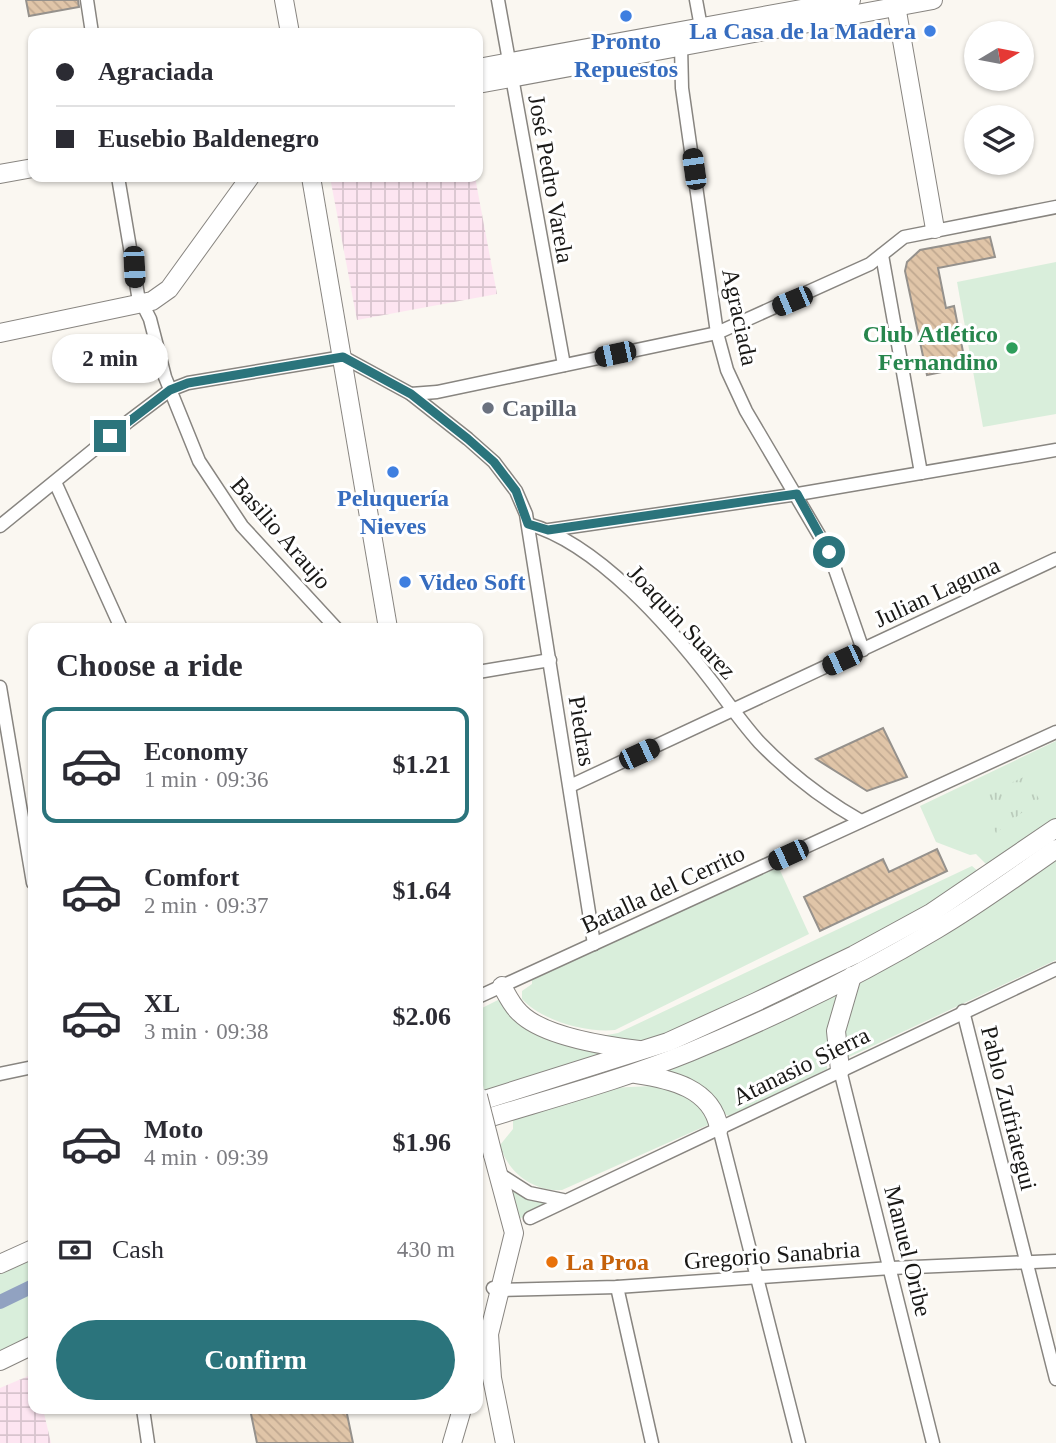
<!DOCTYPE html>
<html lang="en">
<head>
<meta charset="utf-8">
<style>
	body { margin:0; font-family:"Times New Roman",serif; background:#f7f7f7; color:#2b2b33; height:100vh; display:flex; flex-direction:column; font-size:26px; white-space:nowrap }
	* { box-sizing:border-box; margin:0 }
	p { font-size:23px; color:#7c7c81 }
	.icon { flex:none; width:38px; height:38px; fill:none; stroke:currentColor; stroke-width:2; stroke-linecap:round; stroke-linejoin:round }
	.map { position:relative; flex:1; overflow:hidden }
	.sheet { position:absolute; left:28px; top:623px; width:455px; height:791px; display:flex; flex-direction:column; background:#fff; border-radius:14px; box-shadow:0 2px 5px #0004 }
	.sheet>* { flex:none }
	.hud { position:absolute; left:28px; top:28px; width:455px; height:154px; border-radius:14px; box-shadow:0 2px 5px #0004; display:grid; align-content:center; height:154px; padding:0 28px; background:#fff }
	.needle { width:46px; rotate:80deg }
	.fabs { position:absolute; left:964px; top:21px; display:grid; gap:14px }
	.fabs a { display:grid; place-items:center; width:70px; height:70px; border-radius:50%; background:#fff; box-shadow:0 2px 5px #0004; font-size:35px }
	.end { position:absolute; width:32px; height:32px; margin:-16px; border:9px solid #2b747c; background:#fff; box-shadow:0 0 0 4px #fff }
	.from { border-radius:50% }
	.bubble { position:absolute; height:49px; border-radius:24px; background:#fff; box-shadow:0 2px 5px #0004; font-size:23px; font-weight:700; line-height:49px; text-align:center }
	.car { position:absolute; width:21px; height:42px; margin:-21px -10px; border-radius:9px; box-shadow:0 0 5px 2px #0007; background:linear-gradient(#222 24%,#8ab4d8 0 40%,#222 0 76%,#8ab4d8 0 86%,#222 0) }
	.hud b { display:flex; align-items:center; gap:24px; height:66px; font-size:26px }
	.hud b+b { border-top:2px solid #e1e1e2 }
	.hud i { width:18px; height:18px; background:#2b2b33 }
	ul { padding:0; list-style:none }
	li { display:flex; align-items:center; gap:21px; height:116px; margin:0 14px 10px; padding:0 14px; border:4px solid transparent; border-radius:14px }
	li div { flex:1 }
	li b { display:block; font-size:26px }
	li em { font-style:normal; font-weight:700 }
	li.current { border-color:#2b747c }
	li>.icon { width:63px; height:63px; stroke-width:1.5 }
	h2 { padding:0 28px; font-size:32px; line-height:84px }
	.pay { display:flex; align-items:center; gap:18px; height:77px; padding:0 28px; font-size:26px }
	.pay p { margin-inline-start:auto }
	.action { display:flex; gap:14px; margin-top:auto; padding:14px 28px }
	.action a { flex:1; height:80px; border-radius:42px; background:#2b747c; color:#fff; font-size:28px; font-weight:700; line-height:80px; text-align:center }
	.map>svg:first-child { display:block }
	.industrial { fill:url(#industrial-grid) }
	.green { fill:#d9eedb }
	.park { fill:url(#park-tufts) }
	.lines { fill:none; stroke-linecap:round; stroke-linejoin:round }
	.canal { stroke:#91a2c1; stroke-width:14 }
	.building { fill:url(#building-back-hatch); stroke:#95918c; stroke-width:2 }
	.street-casing { stroke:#888580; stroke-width:15 }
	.secondary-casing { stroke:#888580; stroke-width:20 }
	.street { stroke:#fff; stroke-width:12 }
	.secondary { stroke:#fff; stroke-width:18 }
	.secondary-bridge-casing { stroke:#888580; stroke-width:20; stroke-linecap:butt }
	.secondary-bridge { stroke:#fff; stroke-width:18 }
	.route { stroke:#2b747c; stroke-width:9 }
	.shop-dot { fill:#3f7fe0; stroke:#fff; stroke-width:2.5 }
	.leisure-dot { fill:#2e9e5b; stroke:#fff; stroke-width:2.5 }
	.worship-dot { fill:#6b7280; stroke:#fff; stroke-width:2.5 }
	.food-dot { fill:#e8710a; stroke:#fff; stroke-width:2.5 }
	.labels { text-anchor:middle; stroke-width:6; stroke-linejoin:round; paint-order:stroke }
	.shop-label { font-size:24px; font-weight:bold; fill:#366cbe; stroke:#fff }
	.street-label { font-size:24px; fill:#191816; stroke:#fff }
	.leisure-label { font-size:24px; font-weight:bold; fill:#27864d; stroke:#fff; text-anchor:end }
	.worship-label { font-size:24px; font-weight:bold; fill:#5b616d; stroke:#fff; text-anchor:start }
	.food-label { font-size:24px; font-weight:bold; fill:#c56008; stroke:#fff; text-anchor:start }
</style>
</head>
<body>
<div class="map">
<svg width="1056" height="1443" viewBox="0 0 1056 1443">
	<defs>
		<pattern id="industrial-grid" width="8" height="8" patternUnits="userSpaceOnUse" patternTransform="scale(1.75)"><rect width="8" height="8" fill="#fde5f1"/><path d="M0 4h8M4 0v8" fill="none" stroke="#d8c4ce"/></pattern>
		<pattern id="park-tufts" width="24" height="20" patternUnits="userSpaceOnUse" patternTransform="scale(1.75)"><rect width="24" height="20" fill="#d9eedb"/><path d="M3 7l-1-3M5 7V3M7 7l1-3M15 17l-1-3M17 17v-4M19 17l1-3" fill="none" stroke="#bacbbb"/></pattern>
		<pattern id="building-back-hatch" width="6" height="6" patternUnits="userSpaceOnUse" patternTransform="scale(1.75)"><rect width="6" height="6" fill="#e0c5a8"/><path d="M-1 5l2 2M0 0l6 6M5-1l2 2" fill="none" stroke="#c0a890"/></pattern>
	</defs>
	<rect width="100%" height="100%" fill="#faf7f1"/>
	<g class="industrial">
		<path d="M330 177H475L497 294 357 320Z"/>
		<path d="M33 1374V1409H43L51 1443H0V1388Z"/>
	</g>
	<g class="green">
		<path d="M1056 262V414L983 427 957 282Z"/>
		<path d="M1056 741V821L989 867 976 854 970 855 936 842 920 806Z"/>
		<path d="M1056 836V840L938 921 815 987 709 1036 492 1112 489 1105 664 1049Z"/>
		<path d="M1056 859V960L847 1058 843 1029 861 980Z"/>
		<path d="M778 866 809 934 615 1030C587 1033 542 1021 522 999V991L532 984V980Z"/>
		<path d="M972 866 979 872 925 907 850 948 682 1028 643 1041 602 1036 618 1033Z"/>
		<path d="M839 993 827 1035V1069L729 1116 724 1114 717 1103 662 1070Z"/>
		<path d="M498 1000 502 1003 608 1053 485 1093 478 1065V1010Z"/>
		<path d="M652 1086C678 1091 699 1098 710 1124L562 1190C534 1192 507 1172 500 1145L513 1129V1119L610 1088Z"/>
		<path d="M510 1187 546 1202 548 1204 517 1220Z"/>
		<path d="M33 1259V1337L0 1353V1274Z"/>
	</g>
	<path class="park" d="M1026 776 1039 799 996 833 978 798Z"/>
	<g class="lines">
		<path class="canal" d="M0 1302 33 1286"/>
	</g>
	<g class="building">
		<path d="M26 0H78L79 7 29 16Z"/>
		<path d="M990 237 995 257 938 268 946 308 954 306 966 367 927 375 905 271 907 262 920 250Z"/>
		<path d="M883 728 907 777 867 791 816 759Z"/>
		<path d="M937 849 947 871 820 931 804 897 883 859 889 872Z"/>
		<path d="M250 1409H346L353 1443H257Z"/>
	</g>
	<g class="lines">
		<defs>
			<g id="street">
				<path d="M87 0 92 33"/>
				<path d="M498 0 564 365"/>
				<path d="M696 0 701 27"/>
				<path d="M681 46 682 88 717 333 727 370 746 411 829 552 863 650"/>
				<path d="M118 177 138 295 150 319 165 377 199 461 242 526 336 628"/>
				<path d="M882 255 921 473"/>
				<path d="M411 394 437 392 717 333 870 264 904 237 1056 207"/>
				<path d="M55 482 121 628"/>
				<path d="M528 524C597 543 670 627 713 683 728 703 742 723 759 742 788 772 824 800 861 821"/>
				<path d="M0 526 129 421 170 390 188 383 343 357 411 394 468 439 494 462 516 491 526 514 594 944"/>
				<path d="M549 530 798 494 1056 450"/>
				<path d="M478 672 550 660"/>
				<path d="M0 687 33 883"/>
				<path d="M570 786 1056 559"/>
				<path d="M478 997 1056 732"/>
				<path d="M963 1011 1056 1379"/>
				<path d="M840 1070 933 1443"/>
				<path d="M0 1074 33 1067"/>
				<path d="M719 1128 799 1443"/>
				<path d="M499 1174 529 1193 563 1200"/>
				<path d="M530 1218 1056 969"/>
				<path d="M617 1287 652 1443"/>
				<path d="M493 1288 499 1290 617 1287 891 1268 1056 1261"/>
				<path d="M143 1409 148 1443"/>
			</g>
			<g id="secondary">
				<path d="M284 0 290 33"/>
				<path d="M895 0 935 229"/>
				<path d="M478 68 851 0"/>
				<path d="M478 84 933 0"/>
				<path d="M0 174 33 168"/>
				<path d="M311 177 388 628"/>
				<path d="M0 333 152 301 169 289 250 177"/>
				<path d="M502 986C507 995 512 1006 520 1013 544 1037 606 1046 639 1050"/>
				<path d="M840 1070 836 1031 852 976"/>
				<path d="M636 1074C670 1079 712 1088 719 1128"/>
				<path d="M478 1102 668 1042 756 1002 854 955 931 913 1056 828"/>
				<path d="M478 1121C549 1099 621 1080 690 1052 774 1017 859 976 937 929 978 905 1017 876 1056 849"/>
				<path d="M493 1155 514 1233 489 1334 492 1378 505 1443"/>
				<path d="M0 1264 33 1249"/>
				<path d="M0 1361 33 1345"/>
				<path d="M452 1443 462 1409"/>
			</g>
		</defs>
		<use href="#street" class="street-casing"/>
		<use href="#secondary" class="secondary-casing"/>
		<use href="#street" class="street"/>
		<use href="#secondary" class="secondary"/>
		<defs>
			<path id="secondary-bridge" d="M478 1096 493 1155"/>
		</defs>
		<use href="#secondary-bridge" class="secondary-bridge-casing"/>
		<use href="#secondary-bridge" class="secondary-bridge"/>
	</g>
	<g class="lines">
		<path class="route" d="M110 436 170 390 188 383 343 357 411 394 468 439 494 462 516 491 528 524 548 530 797 494 829 552"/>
	</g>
	<g class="shop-dot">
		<circle cx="626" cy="16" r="7"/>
		<circle cx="930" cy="31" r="7"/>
		<circle cx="393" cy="472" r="7"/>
		<circle cx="405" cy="582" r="7"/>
	</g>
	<circle class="leisure-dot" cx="1012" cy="348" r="7"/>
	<circle class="worship-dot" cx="488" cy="408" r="7"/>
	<circle class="food-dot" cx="552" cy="1262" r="7"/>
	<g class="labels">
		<g class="shop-label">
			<text x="916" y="39" text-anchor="end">La Casa de la Madera</text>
			<text x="626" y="49">Pronto<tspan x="626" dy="28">Repuestos</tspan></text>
			<text x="393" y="506">Peluquería<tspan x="393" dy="28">Nieves</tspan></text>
			<text x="419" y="590" text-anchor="start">Video Soft</text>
		</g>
		<g class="street-label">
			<text transform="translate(551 179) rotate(80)" y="8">José Pedro Varela</text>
			<text transform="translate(740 317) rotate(78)" y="8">Agraciada</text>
			<text transform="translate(281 533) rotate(49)" y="8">Basilio Araujo</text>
			<text transform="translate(937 592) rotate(-25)" y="8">Julian Laguna</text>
			<text transform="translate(682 622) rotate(47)" y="8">Joaquin Suarez</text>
			<text transform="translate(582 731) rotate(81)" y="8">Piedras</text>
			<text transform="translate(663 889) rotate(-25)" y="8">Batalla del Cerrito</text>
			<text transform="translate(801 1066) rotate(-26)" y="8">Atanasio Sierra</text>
			<text transform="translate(1009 1108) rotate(76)" y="8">Pablo Zufriategui</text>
			<text transform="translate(908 1251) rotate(76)" y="8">Manuel Oribe</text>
			<text transform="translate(772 1255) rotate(-4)" y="8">Gregorio Sanabria</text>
		</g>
		<g class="leisure-label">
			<text x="998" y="342">Club Atlético<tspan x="998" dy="28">Fernandino</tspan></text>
		</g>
		<g class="worship-label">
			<text x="502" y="416">Capilla</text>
		</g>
		<g class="food-label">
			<text x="566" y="1270">La Proa</text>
		</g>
	</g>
</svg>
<div class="fabs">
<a><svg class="needle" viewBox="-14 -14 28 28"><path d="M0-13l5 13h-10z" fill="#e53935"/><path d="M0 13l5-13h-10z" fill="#7c7c81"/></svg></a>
<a><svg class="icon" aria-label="layers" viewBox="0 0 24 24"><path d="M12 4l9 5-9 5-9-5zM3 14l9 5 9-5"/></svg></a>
</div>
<i class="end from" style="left:829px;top:552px"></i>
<i class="end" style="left:110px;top:436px"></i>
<div class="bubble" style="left:52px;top:334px;width:116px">2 min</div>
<i class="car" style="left:694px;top:169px;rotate:352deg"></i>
<i class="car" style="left:134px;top:267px;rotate:177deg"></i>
<i class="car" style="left:792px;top:301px;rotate:247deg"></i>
<i class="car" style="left:615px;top:354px;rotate:258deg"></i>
<i class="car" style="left:842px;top:660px;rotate:245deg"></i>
<i class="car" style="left:639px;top:754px;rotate:65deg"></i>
<i class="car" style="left:788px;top:855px;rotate:245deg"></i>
<div class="hud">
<b><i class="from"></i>Agraciada</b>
<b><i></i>Eusebio Baldenegro</b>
</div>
<section class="sheet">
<h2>Choose a ride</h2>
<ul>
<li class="current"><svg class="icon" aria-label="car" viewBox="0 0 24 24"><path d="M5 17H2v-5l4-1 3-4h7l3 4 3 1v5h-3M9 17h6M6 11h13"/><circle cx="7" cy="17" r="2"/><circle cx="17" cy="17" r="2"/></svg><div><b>Economy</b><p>1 min · 09:36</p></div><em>$1.21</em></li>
<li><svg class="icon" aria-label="car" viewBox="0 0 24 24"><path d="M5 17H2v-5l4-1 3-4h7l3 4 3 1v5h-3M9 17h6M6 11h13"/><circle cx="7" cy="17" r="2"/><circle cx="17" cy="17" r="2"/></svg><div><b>Comfort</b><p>2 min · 09:37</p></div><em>$1.64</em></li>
<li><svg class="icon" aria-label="car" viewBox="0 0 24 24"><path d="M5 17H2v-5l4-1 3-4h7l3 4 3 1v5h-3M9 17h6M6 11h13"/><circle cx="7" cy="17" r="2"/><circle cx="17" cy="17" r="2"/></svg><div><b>XL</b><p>3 min · 09:38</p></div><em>$2.06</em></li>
<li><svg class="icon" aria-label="car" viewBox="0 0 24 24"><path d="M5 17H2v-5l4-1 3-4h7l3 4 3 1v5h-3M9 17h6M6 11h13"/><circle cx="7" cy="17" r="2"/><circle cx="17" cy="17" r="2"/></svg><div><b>Moto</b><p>4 min · 09:39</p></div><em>$1.96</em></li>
</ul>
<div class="pay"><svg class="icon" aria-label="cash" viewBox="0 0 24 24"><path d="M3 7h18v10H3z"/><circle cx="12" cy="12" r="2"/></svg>Cash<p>430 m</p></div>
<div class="action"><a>Confirm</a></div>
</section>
</div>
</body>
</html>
